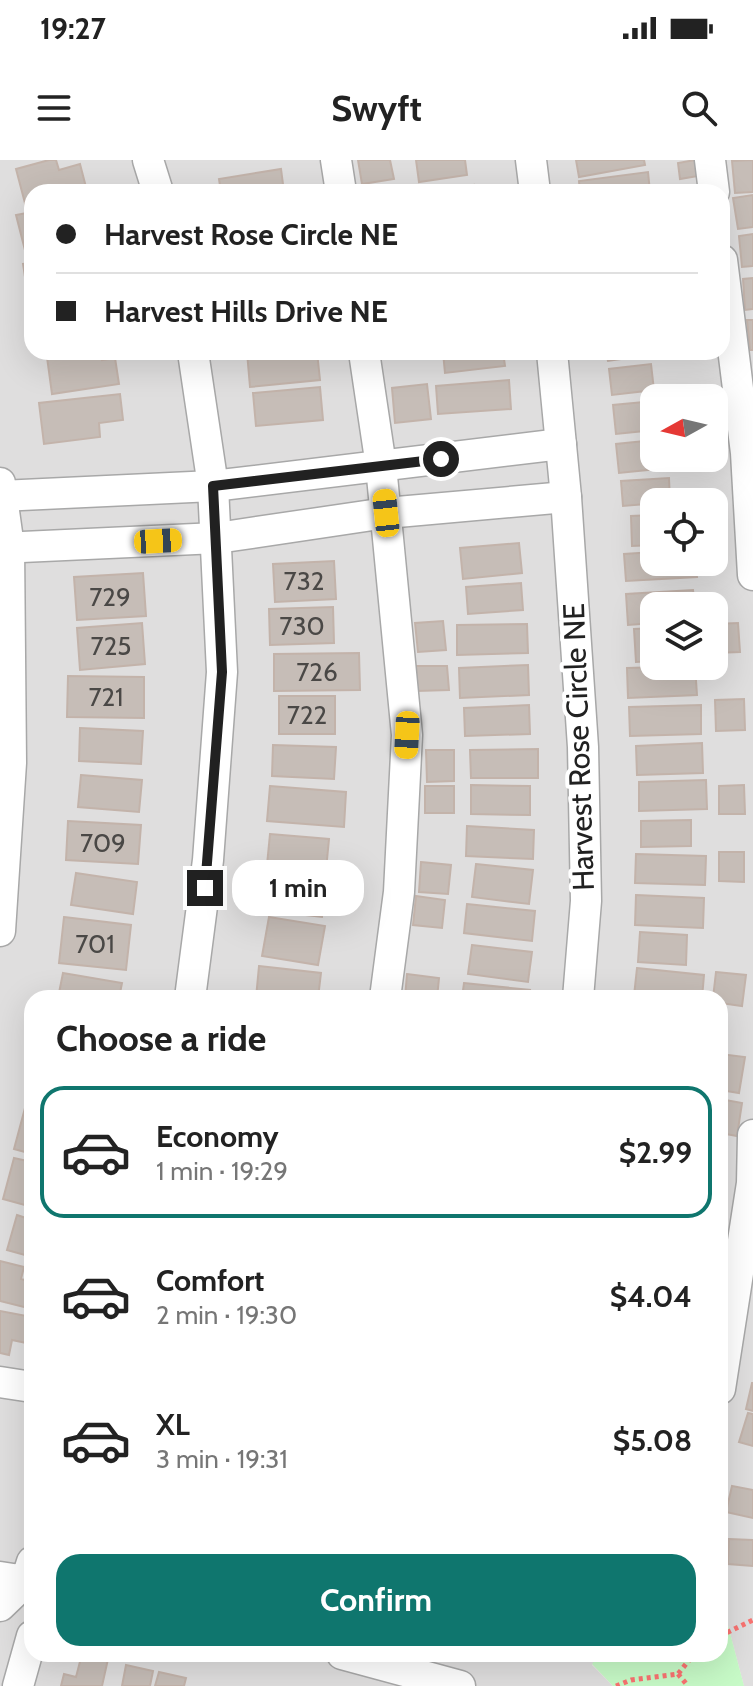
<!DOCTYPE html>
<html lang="en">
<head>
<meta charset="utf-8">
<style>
	body { margin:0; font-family:Cabin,sans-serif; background:#f2f2f2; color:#222; height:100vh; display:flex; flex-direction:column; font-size:30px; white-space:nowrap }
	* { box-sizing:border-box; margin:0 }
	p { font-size:26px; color:#767676 }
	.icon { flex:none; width:44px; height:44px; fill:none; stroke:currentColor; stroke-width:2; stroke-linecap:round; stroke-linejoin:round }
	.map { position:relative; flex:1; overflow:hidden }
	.panel { position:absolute; left:24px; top:830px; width:704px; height:672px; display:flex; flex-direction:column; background:#fff; border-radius:24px; box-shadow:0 8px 32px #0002 }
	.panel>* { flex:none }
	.guide { position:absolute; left:24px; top:24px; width:706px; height:176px; border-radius:24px; box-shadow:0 8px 32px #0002; display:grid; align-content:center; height:176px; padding:0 32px; background:#fff }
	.needle { width:52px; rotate:262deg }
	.buttons { position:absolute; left:640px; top:224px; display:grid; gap:16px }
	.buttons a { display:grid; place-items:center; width:88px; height:88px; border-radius:16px; background:#fff; box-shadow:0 8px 32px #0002; font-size:40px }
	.end { position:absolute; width:36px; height:36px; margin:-18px; border:10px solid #212121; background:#fff; box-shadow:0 0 0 4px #fff }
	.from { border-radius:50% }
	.bubble { position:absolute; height:56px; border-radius:24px; background:#fff; box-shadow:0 8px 32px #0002; font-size:26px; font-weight:800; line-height:56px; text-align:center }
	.car { position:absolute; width:24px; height:48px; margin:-24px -12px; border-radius:10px; box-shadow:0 0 6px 2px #0007; background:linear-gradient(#f5c518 24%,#345 0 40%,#f5c518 0 76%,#345 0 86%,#f5c518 0) }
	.guide b { display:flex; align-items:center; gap:28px; height:76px; font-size:30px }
	.guide b+b { border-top:2px solid #e0e0e0 }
	.guide i { width:20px; height:20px; background:#222 }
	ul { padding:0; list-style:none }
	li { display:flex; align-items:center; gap:24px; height:132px; margin:0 16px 12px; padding:0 16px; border:4px solid transparent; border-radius:24px }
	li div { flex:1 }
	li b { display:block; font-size:30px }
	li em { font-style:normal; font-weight:800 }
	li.current { border-color:#0f766e }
	li>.icon { width:72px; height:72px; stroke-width:1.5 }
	h2 { padding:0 32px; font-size:36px; line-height:96px }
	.cta { display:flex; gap:16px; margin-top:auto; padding:16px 32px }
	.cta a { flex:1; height:92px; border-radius:24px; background:#0f766e; color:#fff; font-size:32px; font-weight:800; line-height:92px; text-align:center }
	.status { display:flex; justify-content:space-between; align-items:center; height:56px; padding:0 40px; background:#fff; direction:ltr }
	.status svg { height:22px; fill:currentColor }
	header { display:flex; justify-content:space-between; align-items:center; height:104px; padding:0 32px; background:#fff; font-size:36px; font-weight:800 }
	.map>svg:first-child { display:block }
	.residential { fill:#dfdede; fill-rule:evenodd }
	.park { fill:#c7fac7 }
	.building { fill:#c6bdb7; stroke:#c3b3aa; stroke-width:2 }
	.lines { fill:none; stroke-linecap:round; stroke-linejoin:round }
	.minor-casing { stroke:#a8a8a8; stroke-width:33 }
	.path { stroke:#f97371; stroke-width:5; stroke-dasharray:4 4; stroke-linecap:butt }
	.minor { stroke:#fff; stroke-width:30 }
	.route { stroke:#212121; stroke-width:10 }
	.labels { text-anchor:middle; stroke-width:8; stroke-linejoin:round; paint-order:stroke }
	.number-label { font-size:26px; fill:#4a4846 }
	.street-label { font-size:30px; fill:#212121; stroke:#fff }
</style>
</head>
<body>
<div class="status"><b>19:27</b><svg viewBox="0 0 49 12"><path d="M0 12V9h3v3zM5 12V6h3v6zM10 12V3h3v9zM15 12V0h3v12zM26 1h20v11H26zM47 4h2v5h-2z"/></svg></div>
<header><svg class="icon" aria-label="menu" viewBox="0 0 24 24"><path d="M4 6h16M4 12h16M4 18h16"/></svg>Swyft<svg class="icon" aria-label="search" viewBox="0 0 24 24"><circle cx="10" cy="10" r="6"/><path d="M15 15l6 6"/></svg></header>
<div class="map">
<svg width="753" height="1526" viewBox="0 0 753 1526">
	<rect width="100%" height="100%" fill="#f1eee8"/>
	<path class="residential" d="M0 0H753V1526H744L720 1435V838H32V1494H599L592 1505 613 1526H0ZM32 32H722V192H32ZM654 238H714V298H654ZM654 342H714V402H654ZM654 446H714V506H654Z"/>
	<path class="park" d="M720 1435 744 1526H613L592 1504 599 1494H720Z"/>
	<g class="building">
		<path d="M49 0H56L59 10 80 4 87 31 32 32V45L26 47 16 9Z"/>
		<path d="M358 0H390L394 19 362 24Z"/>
		<path d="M416 0H465L467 15 419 22Z"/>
		<path d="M576 0H644L645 5 579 17Z"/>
		<path d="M695 0 698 16 680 19 678 3Z"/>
		<path d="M753 0V32L735 33 732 1Z"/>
		<path d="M281 9 284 32H221L219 19Z"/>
		<path d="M648 12 650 32H580L579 21Z"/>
		<path d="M474 25V32H429V31Z"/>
		<path d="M753 35V67L738 69 733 38Z"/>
		<path d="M32 52V93L26 94 16 55Z"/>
		<path d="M753 74V106L742 107 739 76Z"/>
		<path d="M32 103V142L29 143 23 104Z"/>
		<path d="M753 118V149L745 150 743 119Z"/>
		<path d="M747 160H753V190H750Z"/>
		<path d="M84 192H101L102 200 115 198 119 224 52 234 47 197Z"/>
		<path d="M247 192H317L320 220 250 227Z"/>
		<path d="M443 192H503L505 206 445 213Z"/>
		<path d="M606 192H648L649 195 608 201Z"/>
		<path d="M651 204 654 230 612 235 609 209Z"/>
		<path d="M509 220 511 249 438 254 436 226Z"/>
		<path d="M427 224 431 259 395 263 392 228Z"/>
		<path d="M320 227 323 260 256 266 253 233Z"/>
		<path d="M120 234 123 260 99 263 100 277 44 284 39 243Z"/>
		<path d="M654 241V270L616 274 613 245Z"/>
		<path d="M654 280V298H656L657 309 619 313 616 284Z"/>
		<path d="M669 318 670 342 623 346 621 321Z"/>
		<path d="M654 355V385L632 386 631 356Z"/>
		<path d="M519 383 522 413 463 419 460 388Z"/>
		<path d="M654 392V402H695L697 417 626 421 624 394Z"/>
		<path d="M334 401 336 439 275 442 273 404Z"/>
		<path d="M143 413 146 456 77 460 74 417Z"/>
		<path d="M521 423 523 450 468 454 466 427Z"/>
		<path d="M693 430 695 446H654V463L628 465 626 434Z"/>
		<path d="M333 447 334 483 270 485 269 449Z"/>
		<path d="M443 461 446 490 418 492 415 463Z"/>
		<path d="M142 463 145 504 80 510 77 468Z"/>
		<path d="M738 463 740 492 714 493V464Z"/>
		<path d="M527 464 528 493 457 495V465Z"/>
		<path d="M654 468V501L636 502 634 469Z"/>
		<path d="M359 493 360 530 274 531V494Z"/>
		<path d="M528 505 529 535 460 538 459 508Z"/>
		<path d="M416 506H447L449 530 417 531Z"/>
		<path d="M695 506 697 535 628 538 627 508Z"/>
		<path d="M68 516 144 517V558L67 557Z"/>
		<rect x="279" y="536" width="56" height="38"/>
		<path d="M744 539 745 570 716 571 715 540Z"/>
		<path d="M529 545 530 574 465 576 464 548Z"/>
		<path d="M701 545V574L630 576 629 547Z"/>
		<path d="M80 568 143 571 141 604 79 601Z"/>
		<path d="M702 583 703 613 637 615 636 586Z"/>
		<path d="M273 585 336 587 334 619 272 616Z"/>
		<path d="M538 589V618H471L470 590Z"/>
		<path d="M426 590H454V621L427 622Z"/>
		<path d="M81 615 142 620 139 652 78 647Z"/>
		<path d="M706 620 707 649 639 651V622Z"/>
		<path d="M471 625 530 626V655L471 654Z"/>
		<path d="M744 625 745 654H719V626Z"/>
		<path d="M270 626 346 632 344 667 267 661Z"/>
		<rect x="425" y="626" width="29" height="27"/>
		<path d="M691 660V686L641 687V661Z"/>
		<path d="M68 661 141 665 138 704 66 700Z"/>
		<path d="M467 666 534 670 533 699 466 696Z"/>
		<path d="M270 674 329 679 326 710 267 705Z"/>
		<path d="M719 692H744V722L719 721Z"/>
		<path d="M636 694 706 696 705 725 635 723Z"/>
		<path d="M421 702 451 705 448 734 419 732Z"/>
		<path d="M476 704 533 710 529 744 472 737Z"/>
		<path d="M76 713 137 722 133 754 71 745Z"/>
		<path d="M266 717 326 724 322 757 263 750Z"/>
		<path d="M636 735 704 738 703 768 635 765Z"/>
		<path d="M416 736 445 740 442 768 413 765Z"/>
		<path d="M467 744 535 751 532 781 464 773Z"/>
		<path d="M64 757 131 765 126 810 59 803Z"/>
		<path d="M269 757 325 766 318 805 262 796Z"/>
		<path d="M640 772 687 775 686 805 638 802Z"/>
		<path d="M472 785 532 792 528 822 468 814Z"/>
		<path d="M259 806 321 813 318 838H256Z"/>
		<path d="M637 808 704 815 702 838 634 836Z"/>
		<path d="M716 812 746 815 742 846 720 843V838H713Z"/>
		<path d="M63 813 122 823 119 838H58Z"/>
		<path d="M407 814 439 818 437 838H405Z"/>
		<path d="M464 823 530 830 529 838H462Z"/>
		<path d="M720 894 745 897 739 933 720 930Z"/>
		<path d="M720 939 742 943 737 976 720 973Z"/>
		<path d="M25 948 32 950V994L14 989Z"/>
		<path d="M14 998 32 1002V1047L3 1039Z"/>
		<path d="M17 1055 32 1060V1097L7 1090Z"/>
		<path d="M0 1101 24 1107 21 1119 32 1122V1149L0 1141Z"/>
		<path d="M0 1151 32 1157 31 1184 12 1180 9 1195 0 1193Z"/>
		<path d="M752 1223H753V1251L746 1249Z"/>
		<path d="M748 1253 753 1254V1286L739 1282Z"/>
		<path d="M732 1326 753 1330V1358L726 1352Z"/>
		<path d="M729 1379 753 1380V1406L728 1404Z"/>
		<path d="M82 1494 108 1499 102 1526H61L64 1514 76 1517Z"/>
		<path d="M126 1505 153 1511 150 1526H122Z"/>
		<path d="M159 1512 186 1518 184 1526H155Z"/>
	</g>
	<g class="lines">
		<defs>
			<g id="minor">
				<path d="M148 0 158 32"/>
				<path d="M336 0 341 32"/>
				<path d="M531 0 535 32"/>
				<path d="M710 0 714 32"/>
				<path d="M722 100 746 293 753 415"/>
				<path d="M364 192 381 306 407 575 399 732 385 838"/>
				<path d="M552 192 566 337 583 587 586 741 578 838"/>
				<path d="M0 323 9 387 11 603 0 771"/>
				<path d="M0 336 213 326 561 284"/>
				<path d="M0 388 217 378 386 353 566 337"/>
				<path d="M190 838 208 700 222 512 213 326 193 192"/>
				<path d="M0 1222 32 1227"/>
				<path d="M720 1229 752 1023 753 975"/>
				<path d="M0 1417 26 1421 32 1402"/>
				<path d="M0 1446 26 1421"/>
				<path d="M342 1494 460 1526"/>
				<path d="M18 1526 32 1476"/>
			</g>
		</defs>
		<use href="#minor" class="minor-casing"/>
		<g class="path">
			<path d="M720 1476 753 1460"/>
			<path d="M678 1514 688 1526"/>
			<path d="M616 1526 631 1520 678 1514 694 1494"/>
		</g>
		<use href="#minor" class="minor"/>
	</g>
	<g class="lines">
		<path class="route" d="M205 728 222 512 213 326 441 299"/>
	</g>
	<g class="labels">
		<g class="number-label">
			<text x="304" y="430">732</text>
			<text x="110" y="446">729</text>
			<text x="302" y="475">730</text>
			<text x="111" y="495">725</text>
			<text x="317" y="521">726</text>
			<text x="106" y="546">721</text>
			<text x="307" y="564">722</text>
			<text x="103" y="692">709</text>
			<text x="95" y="793">701</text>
		</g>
		<g class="street-label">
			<text transform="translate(579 587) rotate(-92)" y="10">Harvest Rose Circle NE</text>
		</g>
	</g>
</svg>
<div class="buttons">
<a><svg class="needle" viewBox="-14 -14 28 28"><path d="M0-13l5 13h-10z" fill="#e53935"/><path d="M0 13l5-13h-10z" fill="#767676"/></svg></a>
<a><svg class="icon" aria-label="locate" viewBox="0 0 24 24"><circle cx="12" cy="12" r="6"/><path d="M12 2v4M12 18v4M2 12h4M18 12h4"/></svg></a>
<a><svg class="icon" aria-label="layers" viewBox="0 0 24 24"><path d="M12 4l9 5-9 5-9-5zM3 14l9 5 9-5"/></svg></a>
</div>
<i class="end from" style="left:441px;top:299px"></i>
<i class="end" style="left:205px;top:728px"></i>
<div class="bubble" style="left:232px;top:700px;width:132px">1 min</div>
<i class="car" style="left:386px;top:353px;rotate:354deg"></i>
<i class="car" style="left:158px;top:381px;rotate:87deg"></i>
<i class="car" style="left:407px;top:575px;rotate:183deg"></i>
<div class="guide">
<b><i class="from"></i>Harvest Rose Circle NE</b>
<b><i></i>Harvest Hills Drive NE</b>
</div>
<section class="panel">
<h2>Choose a ride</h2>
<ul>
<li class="current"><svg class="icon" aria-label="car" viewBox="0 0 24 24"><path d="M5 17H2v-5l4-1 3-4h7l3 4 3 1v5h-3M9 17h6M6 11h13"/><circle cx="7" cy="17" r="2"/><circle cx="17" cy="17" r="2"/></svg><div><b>Economy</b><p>1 min · 19:29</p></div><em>$2.99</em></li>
<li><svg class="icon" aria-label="car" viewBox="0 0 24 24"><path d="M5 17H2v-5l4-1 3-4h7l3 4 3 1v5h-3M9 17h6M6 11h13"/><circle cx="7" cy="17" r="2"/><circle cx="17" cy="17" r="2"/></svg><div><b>Comfort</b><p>2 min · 19:30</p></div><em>$4.04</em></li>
<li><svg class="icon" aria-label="car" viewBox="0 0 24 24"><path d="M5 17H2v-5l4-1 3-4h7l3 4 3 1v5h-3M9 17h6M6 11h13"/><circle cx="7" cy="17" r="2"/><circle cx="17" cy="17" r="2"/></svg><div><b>XL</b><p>3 min · 19:31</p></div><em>$5.08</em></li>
</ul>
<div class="cta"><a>Confirm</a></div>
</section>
</div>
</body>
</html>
